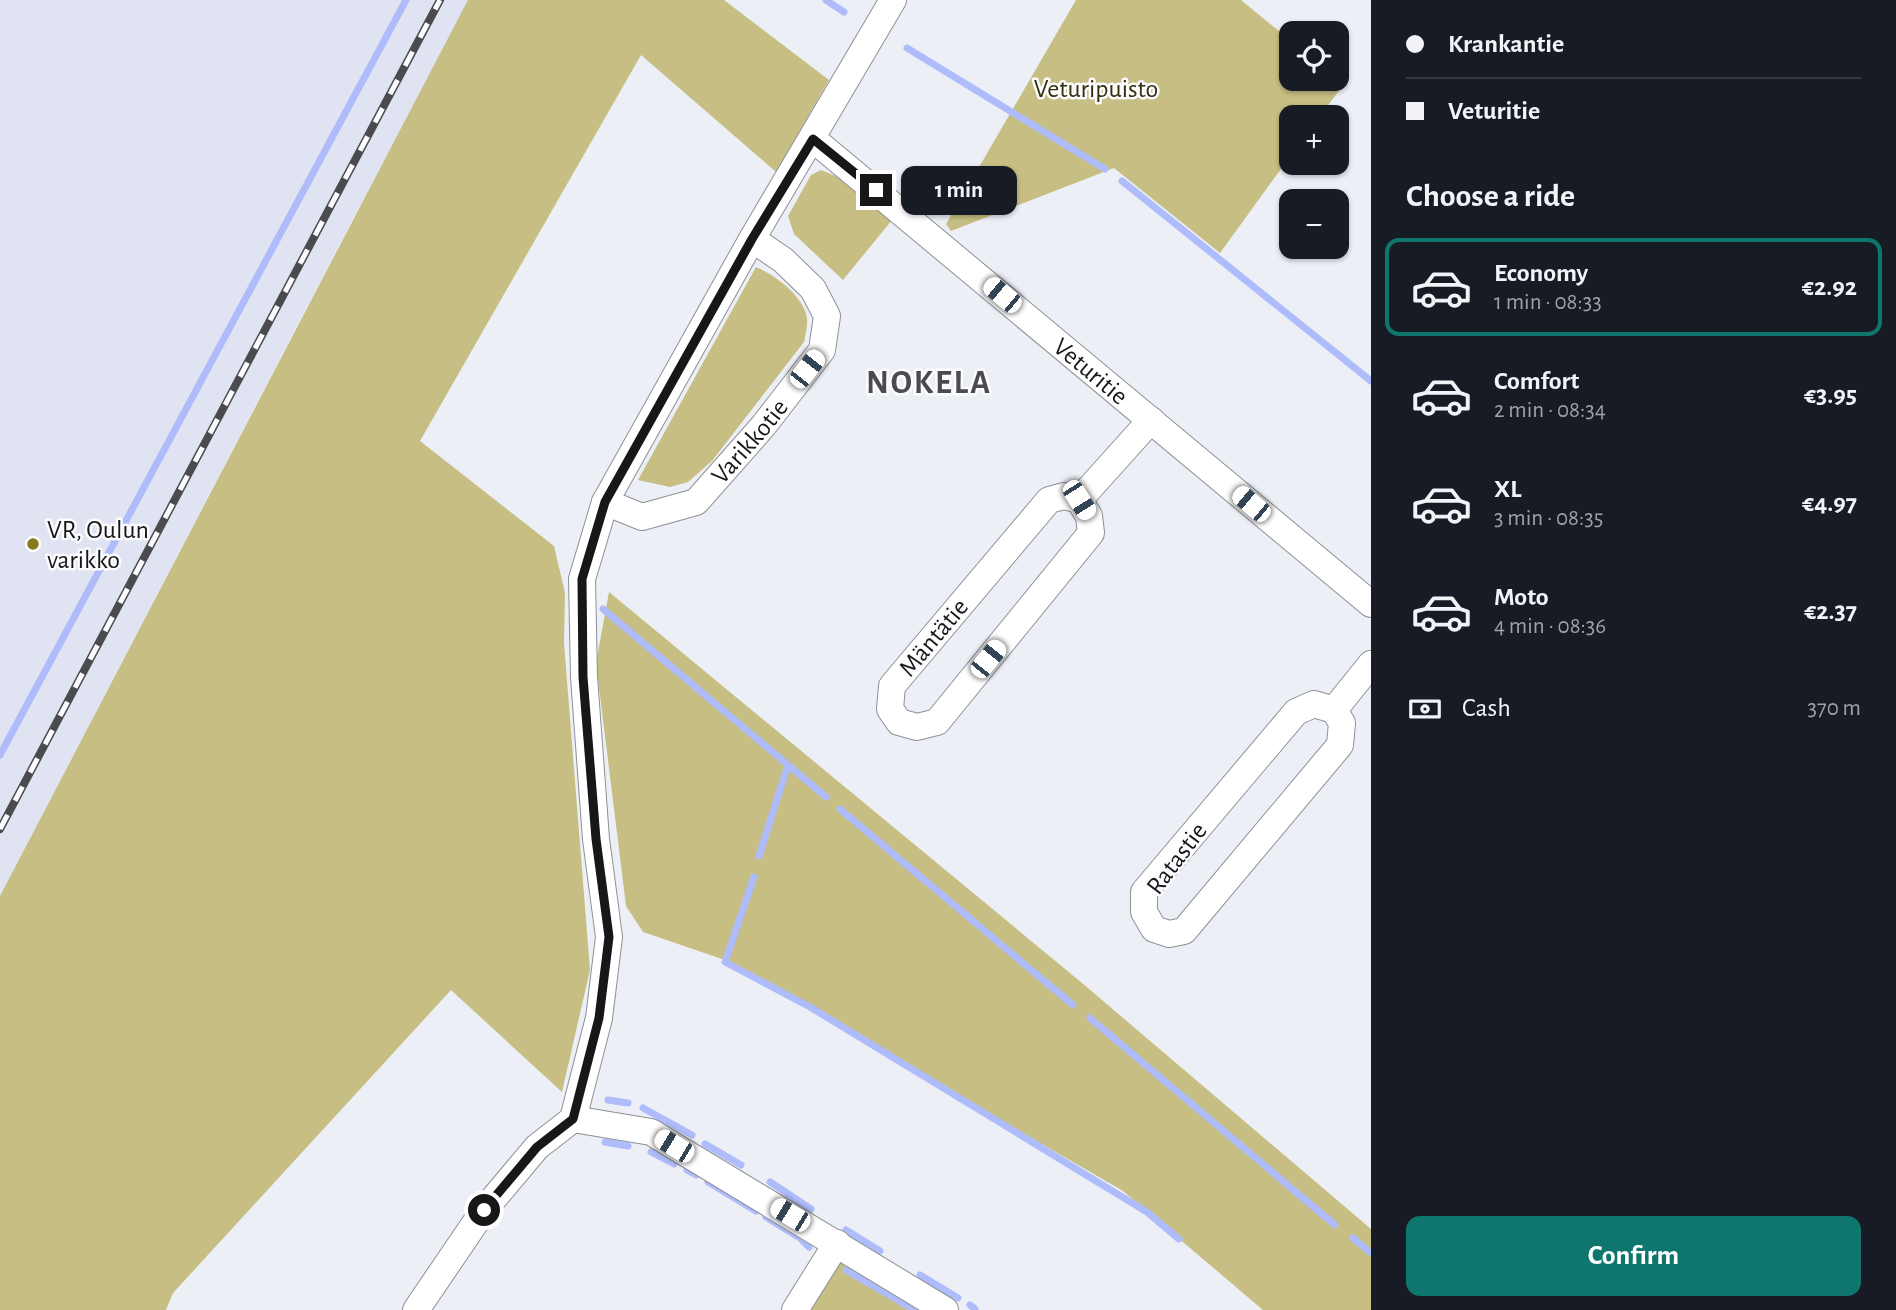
<!DOCTYPE html>
<html lang="en">
<head>
<meta charset="utf-8">
<style>
	body { margin:0; font-family:"Alegreya Sans",sans-serif; background:#242831; color:#f1f3f6; height:100vh; display:flex; flex-direction:column; font-size:26px; white-space:nowrap }
	* { box-sizing:border-box; margin:0 }
	p { font-size:23px; color:#9ea1a6 }
	.icon { flex:none; width:38px; height:38px; fill:none; stroke:currentColor; stroke-width:2; stroke-linecap:round; stroke-linejoin:round }
	.map { position:relative; flex:1; overflow:hidden }
	.side { display:flex; flex-direction:column; background:#171b24; width:525px }
	.side>* { flex:none }
	.banner { display:grid; align-content:center; height:154px; padding:0 35px; background:#171b24 }
	.buttons { position:absolute; left:1279px; top:21px; display:grid; gap:14px }
	.buttons a { display:grid; place-items:center; width:70px; height:70px; border-radius:14px; background:#171b24; box-shadow:0 2px 5px #0004; font-size:35px }
	.end { position:absolute; width:32px; height:32px; margin:-16px; border:9px solid #17171a; background:#fff; box-shadow:0 0 0 4px #fff }
	.from { border-radius:50% }
	.bubble { position:absolute; height:49px; border-radius:14px; background:#171b24; box-shadow:0 2px 5px #0004; font-size:23px; font-weight:600; line-height:49px; text-align:center }
	.car { position:absolute; width:21px; height:42px; margin:-21px -10px; border-radius:9px; box-shadow:0 0 5px 2px #0007; background:linear-gradient(#fff 24%,#345 0 40%,#fff 0 76%,#345 0 86%,#fff 0) }
	.banner b { display:flex; align-items:center; gap:24px; height:66px; font-size:26px }
	.banner b+b { border-top:2px solid #363941 }
	.banner i { width:18px; height:18px; background:#f1f3f6 }
	ul { padding:0; list-style:none }
	li { display:flex; align-items:center; gap:21px; height:98px; margin:0 14px 10px; padding:0 21px; border:4px solid transparent; border-radius:14px }
	li div { flex:1 }
	li b { display:block; font-size:26px }
	li em { font-style:normal; font-weight:600 }
	li.active { border-color:#0f766e }
	li>.icon { width:63px; height:63px; stroke-width:1.5 }
	h2 { padding:0 35px; font-size:32px; line-height:84px }
	.pay { display:flex; align-items:center; gap:18px; height:77px; padding:0 35px; font-size:26px }
	.pay p { margin-inline-start:auto }
	.action { display:flex; gap:14px; margin-top:auto; padding:14px 35px }
	.action a { flex:1; height:80px; border-radius:14px; background:#0f766e; color:#fff; font-size:28px; font-weight:600; line-height:80px; text-align:center }
	main { display:flex; flex:1; min-height:0 }
	.map>svg:first-child { display:block }
	.built { fill:#e0e3f1 }
	.green { fill:#c6be82 }
	.lines { fill:none; stroke-linecap:round; stroke-linejoin:round }
	.stream { stroke:#afbcfb; stroke-width:7 }
	.minor-casing { stroke:#8e9096; stroke-width:28 }
	.minor { stroke:#fff; stroke-width:26 }
	.rail-casing { stroke:#4b4b4f; stroke-width:8 }
	.rail { stroke:#fcfcff; stroke-width:5; stroke-dasharray:16; stroke-linecap:butt }
	.route { stroke:#17171a; stroke-width:9 }
	.poi-dot { fill:#85781d; stroke:#fcfcff; stroke-width:2.5 }
	.labels { text-anchor:middle; stroke-width:5; stroke-linejoin:round; paint-order:stroke }
	.park-label { font-size:26px; fill:#332f0f; stroke:#fcfcff }
	.street-label { font-size:26px; fill:#17171a; stroke:#fcfcff }
	.poi-label { font-size:26px; fill:#17171a; stroke:#fcfcff; text-anchor:start }
	.district-label { font-size:33px; font-weight:bold; letter-spacing:2px; fill:#4a4b51; stroke:#fcfcff }
</style>
</head>
<body>
<main>
<div class="map">
<svg width="1371" height="1310" viewBox="0 0 1371 1310">
	<rect width="100%" height="100%" fill="#edeff6"/>
	<path class="built" d="M0 0H471L350 224 0 896Z"/>
	<g class="green">
		<path d="M468 0H724L829 80 776 172 641 55 420 441 554 546 565 593 564 643 590 970 562 1092 451 990 173 1293 166 1310H0V896Z"/>
		<path d="M1076 0H1241L1291 41 1292 79 1337 78 1344 84 1319 117H1292L1291 155 1220 253 1114 168 951 231 946 224Z"/>
		<path d="M821 170 843 179 892 220 843 280 794 234 788 216 811 175Z"/>
		<path d="M756 267C775 275 805 297 807 319 808 326 805 335 804 342L712 461 688 482 670 487 638 480Z"/>
		<path d="M609 592 1082 983 1371 1229V1310H1263L1123 1191 725 960 643 932 626 906 596 663Z"/>
		<path d="M845 1260 928 1310H807L836 1265Z"/>
	</g>
	<g class="lines">
		<g class="stream">
			<path d="M826 0 844 12"/>
			<path d="M907 48 1105 169"/>
			<path d="M1122 181 1371 381"/>
			<path d="M603 609 826 797"/>
			<path d="M0 755 406 0"/>
			<path d="M840 809 1073 1005"/>
			<path d="M759 856 788 765"/>
			<path d="M754 877 725 962 810 1007 1147 1212 1179 1239"/>
			<path d="M1090 1018 1335 1225"/>
			<path d="M608 1100 628 1103"/>
			<path d="M643 1108 692 1135"/>
			<path d="M605 1142 628 1146"/>
			<path d="M705 1144 741 1165"/>
			<path d="M651 1152 674 1164"/>
			<path d="M687 1170 696 1175"/>
			<path d="M708 1182 756 1211"/>
			<path d="M770 1182 811 1209"/>
			<path d="M766 1217 800 1238 809 1247"/>
			<path d="M846 1230 880 1251"/>
			<path d="M1353 1238 1371 1253"/>
			<path d="M846 1270 915 1310"/>
			<path d="M920 1275 958 1298"/>
			<path d="M970 1305 975 1309"/>
		</g>
		<defs>
			<g id="minor">
				<path id="s1" d="M813 139 1371 604"/>
				<path d="M1079 500 1064 496 1049 500 892 686 890 709 899 722 917 727 937 722 1091 533 1089 516 1079 500 1151 420"/>
				<path id="s2" d="M605 502 642 517 696 502 764 425 822 350 827 316 813 289 783 260 752 239"/>
				<path d="M1314 704 1334 710 1342 723 1340 745 1184 931 1169 934 1154 929 1144 912V892L1296 712Z"/>
				<path d="M1334 710 1371 664"/>
				<path d="M573 1119 599 1018 609 937 596 839 584 677 582 579 605 502 752 239 893 0"/>
				<path d="M416 1310 484 1210 537 1147 573 1119 651 1132 945 1310"/>
				<path d="M795 1310 837 1243"/>
			</g>
		</defs>
		<use href="#minor" class="minor-casing"/>
		<use href="#minor" class="minor"/>
		<defs>
			<path id="rail" d="M0 829 440 0"/>
		</defs>
		<use href="#rail" class="rail-casing"/>
		<use href="#rail" class="rail"/>
	</g>
	<g class="lines">
		<path class="route" d="M484 1210 537 1147 573 1119 599 1018 609 937 596 839 583 677 582 579 605 502 752 239 813 139 876 190"/>
	</g>
	<circle class="poi-dot" cx="33" cy="544" r="7"/>
	<g class="labels">
		<g class="park-label">
			<text x="1096" y="97">Veturipuisto</text>
		</g>
		<g class="street-label">
			<text dy="9" stroke="none"><textPath href="#s1" startOffset="362">Veturitie</textPath></text>
			<text dy="9" stroke="none"><textPath href="#s2" startOffset="177">Varikkotie</textPath></text>
			<text transform="translate(933 637) rotate(-50)" y="9">Mäntätie</text>
			<text transform="translate(1176 858) rotate(-53)" y="9">Ratastie</text>
		</g>
		<g class="poi-label">
			<text x="47" y="538">VR, Oulun<tspan x="47" dy="30">varikko</tspan></text>
		</g>
		<g class="district-label">
			<text x="929" y="393">NOKELA</text>
		</g>
	</g>
</svg>
<div class="buttons">
<a><svg class="icon" aria-label="locate" viewBox="0 0 24 24"><circle cx="12" cy="12" r="6"/><path d="M12 2v4M12 18v4M2 12h4M18 12h4"/></svg></a>
<a>+</a>
<a>−</a>
</div>
<i class="end from" style="left:484px;top:1210px"></i>
<i class="end" style="left:876px;top:190px"></i>
<div class="bubble" style="left:901px;top:166px;width:116px">1 min</div>
<i class="car" style="left:1002px;top:295px;rotate:310deg"></i>
<i class="car" style="left:807px;top:369px;rotate:38deg"></i>
<i class="car" style="left:1079px;top:500px;rotate:148deg"></i>
<i class="car" style="left:1251px;top:504px;rotate:310deg"></i>
<i class="car" style="left:988px;top:659px;rotate:39deg"></i>
<i class="car" style="left:674px;top:1146px;rotate:301deg"></i>
<i class="car" style="left:790px;top:1215px;rotate:301deg"></i>
</div>
<section class="side">
<div class="banner">
<b><i class="from"></i>Krankantie</b>
<b><i></i>Veturitie</b>
</div>
<h2>Choose a ride</h2>
<ul>
<li class="active"><svg class="icon" aria-label="car" viewBox="0 0 24 24"><path d="M5 17H2v-5l4-1 3-4h7l3 4 3 1v5h-3M9 17h6M6 11h13"/><circle cx="7" cy="17" r="2"/><circle cx="17" cy="17" r="2"/></svg><div><b>Economy</b><p>1 min · 08:33</p></div><em>€2.92</em></li>
<li><svg class="icon" aria-label="car" viewBox="0 0 24 24"><path d="M5 17H2v-5l4-1 3-4h7l3 4 3 1v5h-3M9 17h6M6 11h13"/><circle cx="7" cy="17" r="2"/><circle cx="17" cy="17" r="2"/></svg><div><b>Comfort</b><p>2 min · 08:34</p></div><em>€3.95</em></li>
<li><svg class="icon" aria-label="car" viewBox="0 0 24 24"><path d="M5 17H2v-5l4-1 3-4h7l3 4 3 1v5h-3M9 17h6M6 11h13"/><circle cx="7" cy="17" r="2"/><circle cx="17" cy="17" r="2"/></svg><div><b>XL</b><p>3 min · 08:35</p></div><em>€4.97</em></li>
<li><svg class="icon" aria-label="car" viewBox="0 0 24 24"><path d="M5 17H2v-5l4-1 3-4h7l3 4 3 1v5h-3M9 17h6M6 11h13"/><circle cx="7" cy="17" r="2"/><circle cx="17" cy="17" r="2"/></svg><div><b>Moto</b><p>4 min · 08:36</p></div><em>€2.37</em></li>
</ul>
<div class="pay"><svg class="icon" aria-label="cash" viewBox="0 0 24 24"><path d="M3 7h18v10H3z"/><circle cx="12" cy="12" r="2"/></svg>Cash<p>370 m</p></div>
<div class="action"><a>Confirm</a></div>
</section>
</main>
</body>
</html>
